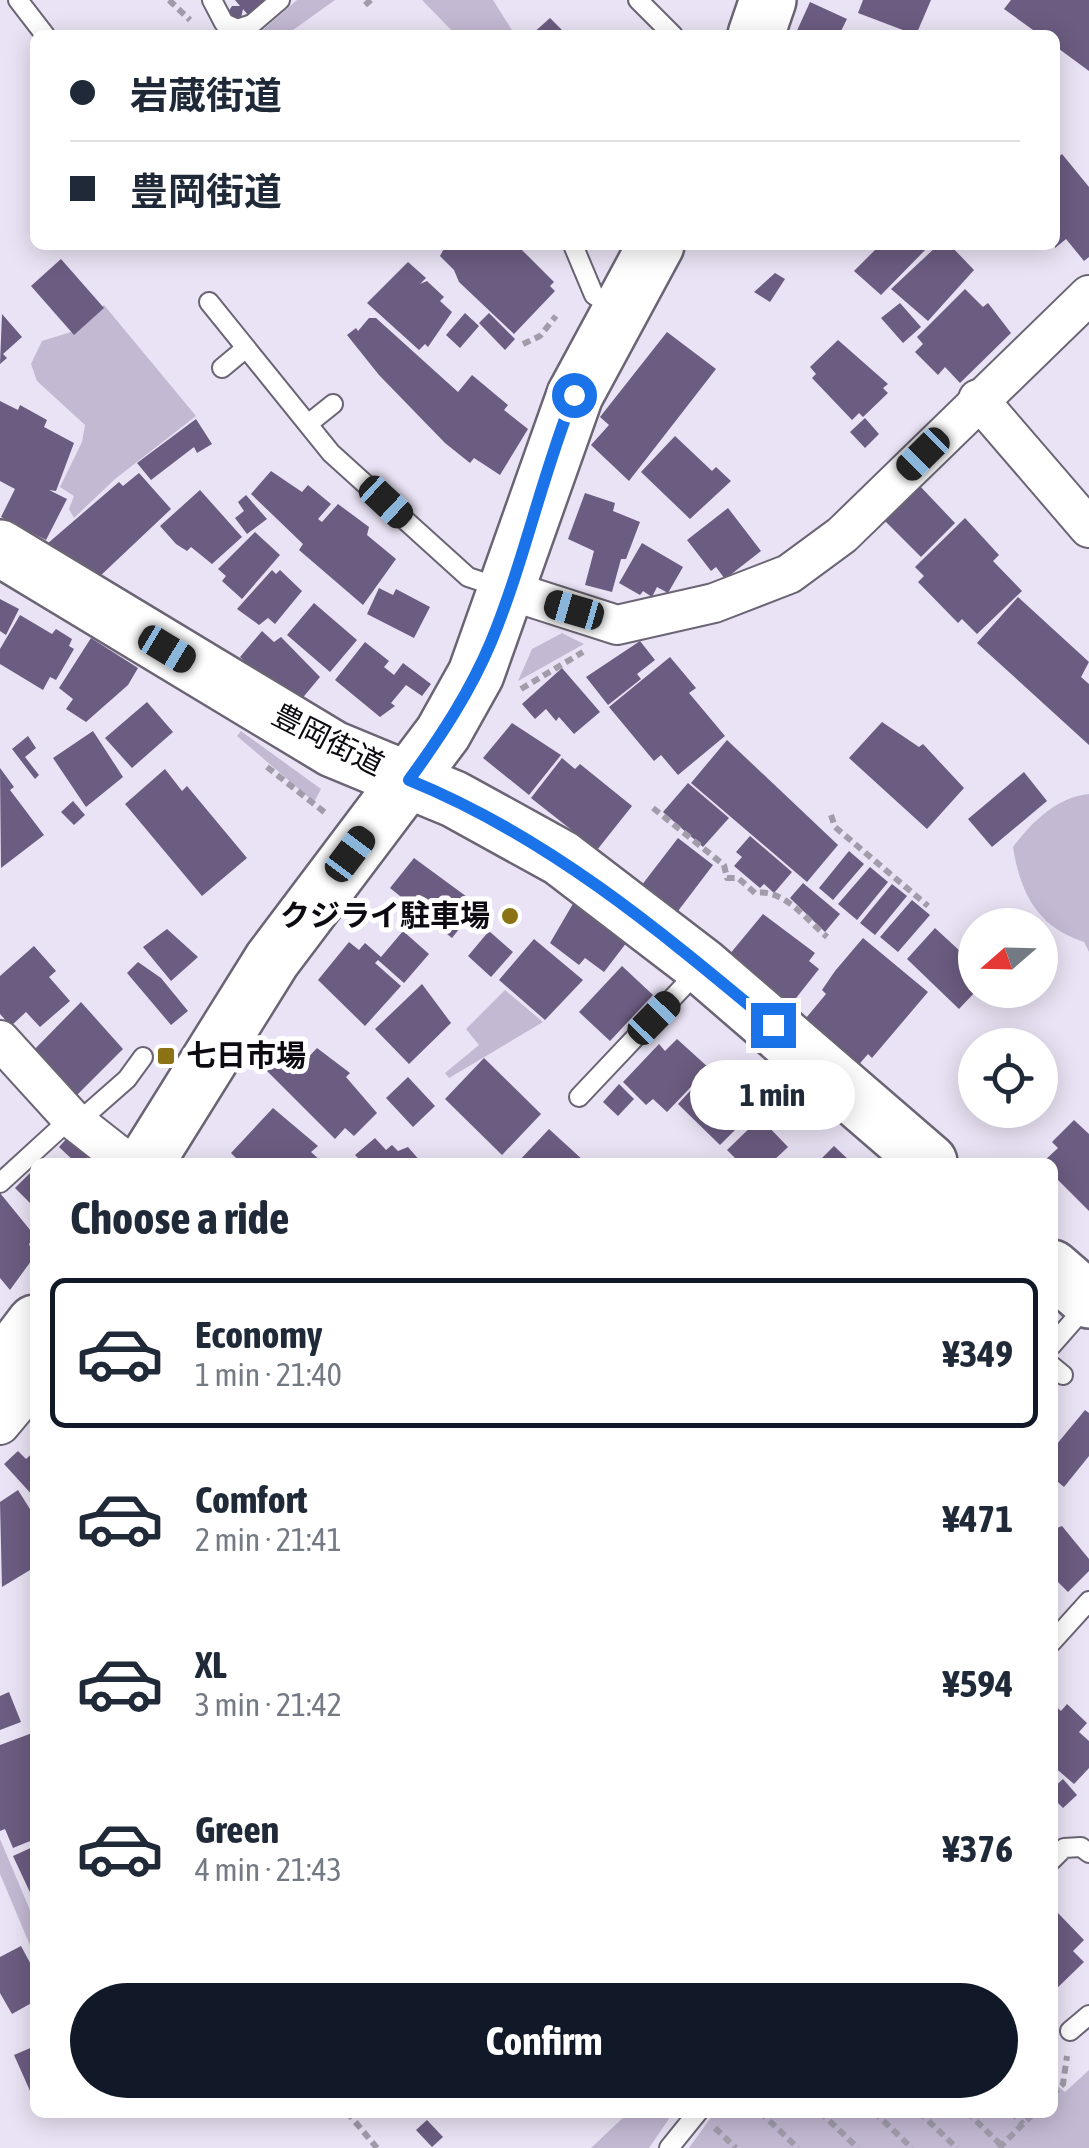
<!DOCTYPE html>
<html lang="en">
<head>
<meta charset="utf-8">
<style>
	body { margin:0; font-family:"Asap Condensed","Noto Sans JP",sans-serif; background:#f6f6f7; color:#1f2937; height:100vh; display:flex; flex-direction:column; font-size:38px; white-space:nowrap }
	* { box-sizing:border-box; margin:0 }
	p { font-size:32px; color:#747a83 }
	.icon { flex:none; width:55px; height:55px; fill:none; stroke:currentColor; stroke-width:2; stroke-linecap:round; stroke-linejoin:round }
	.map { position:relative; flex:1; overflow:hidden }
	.details { position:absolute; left:30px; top:1158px; width:1028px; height:960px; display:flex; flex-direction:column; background:#fff; border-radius:15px; box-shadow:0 5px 25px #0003 }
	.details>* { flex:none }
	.banner { position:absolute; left:30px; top:30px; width:1030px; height:220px; border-radius:15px; box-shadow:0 5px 25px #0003; display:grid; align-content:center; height:220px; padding:0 40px; background:#fff }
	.needle { width:65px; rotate:250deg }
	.fabs { position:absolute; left:958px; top:908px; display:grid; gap:20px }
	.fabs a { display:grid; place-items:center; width:100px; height:100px; border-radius:50%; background:#fff; box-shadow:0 5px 25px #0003; font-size:50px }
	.end { position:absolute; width:45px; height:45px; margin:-22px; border:12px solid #1a73e8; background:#fff; box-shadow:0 0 0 5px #fff }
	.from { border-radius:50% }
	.bubble { position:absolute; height:70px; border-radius:35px; background:#fff; box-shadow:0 5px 25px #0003; font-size:32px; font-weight:700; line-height:70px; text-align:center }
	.car { position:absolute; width:30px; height:60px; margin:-30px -15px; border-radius:12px; box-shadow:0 0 8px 2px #0007; background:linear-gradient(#222 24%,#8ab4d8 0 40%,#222 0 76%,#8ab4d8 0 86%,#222 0) }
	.banner b { display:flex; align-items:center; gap:35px; height:95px; font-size:38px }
	.banner b+b { border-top:2px solid #e0e1e3 }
	.banner i { width:25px; height:25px; background:#1f2937 }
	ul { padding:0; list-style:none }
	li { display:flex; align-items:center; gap:30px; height:150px; margin:0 20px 15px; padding:0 20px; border:5px solid transparent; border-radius:15px }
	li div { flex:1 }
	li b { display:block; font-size:38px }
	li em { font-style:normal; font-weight:700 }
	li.current { border-color:#111827 }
	li>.icon { width:90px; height:90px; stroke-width:1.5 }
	h2 { padding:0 40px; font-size:45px; line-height:120px }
	.cta { display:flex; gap:20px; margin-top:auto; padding:20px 40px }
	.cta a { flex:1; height:115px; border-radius:60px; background:#111827; color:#fff; font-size:40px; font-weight:700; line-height:115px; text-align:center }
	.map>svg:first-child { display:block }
	.green { fill:#c3b9d3 }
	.building { fill:#6b5c81 }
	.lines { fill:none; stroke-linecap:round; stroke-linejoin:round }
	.service-casing { stroke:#6b6474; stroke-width:22 }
	.minor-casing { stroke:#6b6474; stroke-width:42 }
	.primary-casing { stroke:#6b6474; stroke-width:60 }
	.path { stroke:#a19baa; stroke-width:6; stroke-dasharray:8 5; stroke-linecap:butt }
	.service { stroke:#fff; stroke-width:18 }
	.minor { stroke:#fff; stroke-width:38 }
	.primary { stroke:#fff; stroke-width:55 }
	.route { stroke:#1a73e8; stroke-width:12 }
	.poi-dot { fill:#8a7215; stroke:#fff; stroke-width:4 }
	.labels { text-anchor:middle; stroke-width:10; stroke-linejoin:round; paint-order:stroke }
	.street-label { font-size:30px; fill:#0d0b11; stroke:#fff }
	.poi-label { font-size:30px; font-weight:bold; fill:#0d0b11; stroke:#fff; text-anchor:end }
</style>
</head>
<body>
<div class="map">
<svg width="1089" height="2148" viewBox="0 0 1089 2148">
	<rect width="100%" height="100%" fill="#eae3f5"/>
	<g class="green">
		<path d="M297 0H335L286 35H257Z"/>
		<path d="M422 0H493L515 35H456Z"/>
		<path d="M104 305 196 416 115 479 74 518 69 509 74 496 60 487 82 442 85 425 37 381 31 364 42 341 74 331Z"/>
		<path d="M562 633 584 644 518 681 532 649Z"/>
		<path d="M241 731 321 789 314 802 237 736Z"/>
		<path d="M1089 794V952L1084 942C1037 927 1020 892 1013 847 1032 822 1057 797 1089 794Z"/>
		<path d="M505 990 543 1022 449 1078 445 1073 479 1045 466 1029Z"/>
		<path d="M0 1839 35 1922V1957L0 1874Z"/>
		<path d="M1089 2070V2148H689L714 2113 1052 2112 1053 2082 1065 2092Z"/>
		<path d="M628 2113H673L649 2148H591Z"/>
	</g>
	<g class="building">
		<path d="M235 0H264L248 15 243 9 241 18 235 20 228 12 232 6H240Z"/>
		<path d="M863 0H931L916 35 858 13Z"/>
		<path d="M1011 0H1089V71L1055 46V35H1040L1004 9Z"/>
		<path d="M810 2 847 19 839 35H795Z"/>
		<path d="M550 18 567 35H531Z"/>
		<path d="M1062 154 1089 187V257L1084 261 1066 239 1055 248V160Z"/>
		<path d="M446 245H517L554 282 550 286 555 291 514 334 459 282 454 270 440 256Z"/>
		<path d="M880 245H930L881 295 854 271Z"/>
		<path d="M938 245H950L974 270 928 321 891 289Z"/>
		<path d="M61 259 104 308 74 335 31 286Z"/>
		<path d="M408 262 426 278 420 284 427 281 444 297 440 301 452 312 428 347 425 344 419 350 367 303Z"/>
		<path d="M775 273 785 279 770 302 754 292Z"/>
		<path d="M965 289 983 307 988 303 1011 333 960 383 945 367 938 375 915 352 923 344 917 337Z"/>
		<path d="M900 303 921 327 903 343 881 318Z"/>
		<path d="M465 313 479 326 460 348 446 335Z"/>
		<path d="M489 313 515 339 505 350 479 323Z"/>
		<path d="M2 314 22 337 3 354 7 358 0 364Z"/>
		<path d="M369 318H376L458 392 472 375 508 405 504 410 528 429 500 475 474 458 470 463 445 443 379 375 347 335 356 328 358 331Z"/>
		<path d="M667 332 716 369 629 481 591 445 609 425 600 417Z"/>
		<path d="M838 340 888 384 883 388 888 393 863 417 859 413 852 420 812 378 816 374 810 367Z"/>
		<path d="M0 401 18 410 20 405 47 420 44 427 74 443 56 491 49 490 67 499 46 540 1 517 15 489 0 481Z"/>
		<path d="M865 418 879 434 865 448 850 432Z"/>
		<path d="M196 419 212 444 197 453 194 447 151 480 137 463Z"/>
		<path d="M675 436 712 471 716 467 731 481 690 519 641 472Z"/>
		<path d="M271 471 302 492 308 485 331 504 318 519 322 522 338 504 369 527 367 535 396 559 363 605 299 550 303 544 251 494Z"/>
		<path d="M139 473 171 509 98 578 47 544 119 482 123 486Z"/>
		<path d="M918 484 955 523 921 557 883 519Z"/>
		<path d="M200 490 242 537 212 564 191 547 187 551 176 544 160 526Z"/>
		<path d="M585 493 615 503 613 511 640 522 626 559H621L612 592 585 585 594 551 568 539Z"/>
		<path d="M246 495 267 519 247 534 235 518 244 511 238 502Z"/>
		<path d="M728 508 761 551 725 579 716 567 711 571 687 540Z"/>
		<path d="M965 518 999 555 993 561 1022 591 977 634 962 619 958 623 918 582 924 576 915 567Z"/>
		<path d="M255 532 280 555 242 599 222 581 226 576 218 569Z"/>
		<path d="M642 543 683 567 668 593 657 587 652 597 643 591 640 595 619 583Z"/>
		<path d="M272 570 276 574 280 570 302 591 275 624 268 618 259 625 237 609Z"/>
		<path d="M379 588 393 595 396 589 430 607 414 638 367 614Z"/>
		<path d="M1018 597 1089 662 1081 677 1089 684V745L977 643Z"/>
		<path d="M0 599 19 609 6 635 0 631Z"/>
		<path d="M314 603 357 640 330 672 287 635Z"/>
		<path d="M20 615 52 634 56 629 72 639 69 646 74 649 56 680 50 677 43 690 0 664V649Z"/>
		<path d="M262 631 274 642 281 637 320 677 300 701 271 684 240 657Z"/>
		<path d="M91 638 138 668 128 685 86 722 66 709 73 699 59 688Z"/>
		<path d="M640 641 655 660 637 674 641 679 608 705 586 677Z"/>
		<path d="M365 642 389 661 384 667 394 675 403 663 431 684 422 696 406 685 391 703 395 706 380 717 335 680Z"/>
		<path d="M670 657 696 688 689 693 725 736 678 775 661 755 654 761 609 707Z"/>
		<path d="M562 668 600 712 574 734 559 717 556 721 546 709 535 719 522 704Z"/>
		<path d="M147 702 173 732 132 768 105 738Z"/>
		<path d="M882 722 919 747 923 744 964 788 927 829 849 758Z"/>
		<path d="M512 723 561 755 529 795 483 758Z"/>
		<path d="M93 731 123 777 86 807 53 758Z"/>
		<path d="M28 736 36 748 25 757 39 775 35 779 12 749Z"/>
		<path d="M727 740 838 845 807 882 691 783Z"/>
		<path d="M562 758 575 769 580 764 632 806 597 850 531 798Z"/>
		<path d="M0 768 14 787 10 790 44 835 1 868Z"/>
		<path d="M165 769 182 791 187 786 247 858 202 896 125 804Z"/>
		<path d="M1024 772 1047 801 992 847 968 819Z"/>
		<path d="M688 783 729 818 703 847 663 812Z"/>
		<path d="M73 801 85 815 74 825 61 812Z"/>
		<path d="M750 836 792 872 774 893 764 884 760 888 734 866 742 857 736 852Z"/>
		<path d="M678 838 713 865 675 915 638 890Z"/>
		<path d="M849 851 864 864 833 900 819 888Z"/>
		<path d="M414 858 478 905 452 938 390 888Z"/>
		<path d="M870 867 888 882 857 920 838 904Z"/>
		<path d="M803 883 840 914 825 932 790 898Z"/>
		<path d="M892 884 907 896 875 935 860 923Z"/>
		<path d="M912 900 930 915 898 952 880 937Z"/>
		<path d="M574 902 627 942 604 972 585 958 579 965 550 943Z"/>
		<path d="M763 914 815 953 809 961 819 969 789 1007 729 955Z"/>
		<path d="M935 928 975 965V992L959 1009 907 959Z"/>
		<path d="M167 929 198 957 171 981 143 947Z"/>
		<path d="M403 931 429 954 404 983 378 960 375 963 401 986 365 1026 318 980 349 942 359 950 365 943 381 957Z"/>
		<path d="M489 931 513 952 491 977 468 956Z"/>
		<path d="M863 938 928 992 872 1058 868 1054 855 1069 801 1024 826 994 822 990 835 971Z"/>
		<path d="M534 939 583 980 545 1020 499 980Z"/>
		<path d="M34 946 56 971 49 977 70 1001 40 1027 26 1012 11 1026 0 1014V976Z"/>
		<path d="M138 962 161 978 188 1011 171 1025 127 973Z"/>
		<path d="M622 966 653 995 610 1041 579 1012Z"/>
		<path d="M422 984 451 1023 409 1064 375 1029Z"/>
		<path d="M81 1002 123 1049 69 1103 28 1056Z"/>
		<path d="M677 1039 709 1068 667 1112 653 1099 646 1105 623 1082 659 1044 665 1051Z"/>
		<path d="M317 1048 350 1073 346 1077 377 1113 354 1136 345 1128 335 1139 267 1071 283 1055 297 1069Z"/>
		<path d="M484 1058 541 1114 502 1155 445 1099Z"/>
		<path d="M408 1077 435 1106 413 1127 386 1098Z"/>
		<path d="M703 1077 746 1119 720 1145 678 1104Z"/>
		<path d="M619 1084 634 1099 618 1116 603 1102Z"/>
		<path d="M273 1108 318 1146 311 1152 322 1162H233L237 1159 231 1153Z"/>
		<path d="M760 1118 788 1147 772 1162H739L727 1150Z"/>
		<path d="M1074 1120 1089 1134V1211L1052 1174V1162H1043L1058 1148 1052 1142Z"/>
		<path d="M549 1129 585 1162H518Z"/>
		<path d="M68 1137 89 1156 82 1162H75L59 1147Z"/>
		<path d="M375 1138 386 1150 392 1145 398 1151 408 1147 421 1162H362L355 1155Z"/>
		<path d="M834 1146 851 1162H818Z"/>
		<path d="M35 1168V1208L15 1188Z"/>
		<path d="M0 1193 35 1236 29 1244 34 1257 10 1290 0 1278Z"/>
		<path d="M1085 1410 1089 1413V1456L1064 1487 1052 1477V1450Z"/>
		<path d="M18 1451 26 1459 35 1451V1498L4 1464Z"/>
		<path d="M18 1490 35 1517V1567L2 1587 0 1502Z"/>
		<path d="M1062 1526 1089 1559V1571L1068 1592 1052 1576V1530Z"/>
		<path d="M9 1692 21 1722 0 1730V1696Z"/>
		<path d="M1052 1703 1061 1711 1067 1704 1087 1723 1079 1732 1089 1741V1768L1074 1784 1052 1765Z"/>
		<path d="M35 1732V1839L13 1848 5 1829 0 1831V1745Z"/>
		<path d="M1063 1779 1077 1795 1063 1808 1052 1797V1789Z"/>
		<path d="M35 1846V1903L13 1856Z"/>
		<path d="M1057 1912 1084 1940 1073 1951 1084 1962 1052 1993V1916Z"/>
		<path d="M21 1946 35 1972V2001L12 2014 0 1993V1957Z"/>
		<path d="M35 2046V2102L14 2055Z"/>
		<path d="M427 2120 443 2137 432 2147 416 2130Z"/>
	</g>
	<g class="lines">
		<defs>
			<g id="service">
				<path d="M18 0 45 35"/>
				<path d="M212 0 224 23 237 29 252 24 280 0"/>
				<path d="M638 0 673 35"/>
				<path d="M573 245 594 295 617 309"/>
				<path d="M209 302 331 453 468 577 501 588"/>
				<path d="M222 368 246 348"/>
				<path d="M308 424 333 404"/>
				<path d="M579 1097 699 970"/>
				<path d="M77 1123 127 1079 143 1057"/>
				<path d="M0 1183 71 1118"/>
				<path d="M1052 1345 1088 1304"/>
				<path d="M1052 1366 1063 1375"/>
				<path d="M1052 1642 1089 1601"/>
				<path d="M1052 1860 1064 1848 1081 1847 1089 1853"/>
				<path d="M1070 2031 1089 2015"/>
				<path d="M669 2148 698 2112"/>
			</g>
			<g id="minor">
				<path d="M978 399 1089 528"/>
				<path d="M508 590 617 625 714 603 789 574 842 535 1089 295"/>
				<path d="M0 1040 71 1118 127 1162"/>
				<path d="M0 1425 35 1383"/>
			</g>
			<g id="primary">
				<path d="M756 35 768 0"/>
				<path d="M0 548 333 749 454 799 561 858 702 966 929 1162"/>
				<path d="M146 1162 272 960 443 733 476 674 575 395 656 245"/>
				<path d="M1052 1268 1089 1300"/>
				<path d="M0 1369 35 1323"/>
			</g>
		</defs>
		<use href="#service" class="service-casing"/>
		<use href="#minor" class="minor-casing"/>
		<use href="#primary" class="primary-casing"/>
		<g class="path">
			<path d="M169 0 190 20"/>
			<path d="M365 5 371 0"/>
			<path d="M523 344 540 336 556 316"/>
			<path d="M521 689 583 652"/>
			<path d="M267 767 328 815"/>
			<path d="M653 808 724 865 727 878H738L755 893C783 888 806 919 827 937"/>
			<path d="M831 815 835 827 928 906"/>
			<path d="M1052 2095 1063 2084 1067 2056"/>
			<path d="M347 2112 377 2148"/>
			<path d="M760 2112 798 2148"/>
			<path d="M820 2112 858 2148"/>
			<path d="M874 2112 912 2148"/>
			<path d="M919 2112 957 2148"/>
			<path d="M967 2112 1002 2146"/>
			<path d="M1011 2112 1023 2124"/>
			<path d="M715 2128 736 2148"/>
			<path d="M999 2148 1035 2112"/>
		</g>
		<use href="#service" class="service"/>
		<use href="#minor" class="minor"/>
		<use href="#primary" class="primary"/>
	</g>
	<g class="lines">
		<path class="route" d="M574 395C542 475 524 562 491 642 470 692 441 736 409 780 547 836 659 930 773 1025"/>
	</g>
	<g class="poi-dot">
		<circle cx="510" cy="916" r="10"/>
		<rect x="156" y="1046" width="20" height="20" rx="5"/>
	</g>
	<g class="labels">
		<g class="street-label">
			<text transform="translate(328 740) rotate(27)" y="10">豊岡街道</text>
		</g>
		<g class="poi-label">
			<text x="490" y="926">クジライ駐車場</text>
			<text x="186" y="1066" text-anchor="start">七日市場</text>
		</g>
	</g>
</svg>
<div class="fabs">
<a><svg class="needle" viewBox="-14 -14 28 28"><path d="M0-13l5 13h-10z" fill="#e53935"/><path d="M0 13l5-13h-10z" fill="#747a83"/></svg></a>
<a><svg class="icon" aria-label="locate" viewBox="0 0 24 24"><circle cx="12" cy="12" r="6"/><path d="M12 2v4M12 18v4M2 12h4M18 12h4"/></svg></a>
</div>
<i class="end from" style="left:574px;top:395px"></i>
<i class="end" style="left:773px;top:1025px"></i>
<div class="bubble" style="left:690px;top:1060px;width:165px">1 min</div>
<i class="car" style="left:923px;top:454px;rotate:225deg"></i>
<i class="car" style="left:386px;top:502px;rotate:133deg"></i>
<i class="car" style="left:574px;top:610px;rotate:286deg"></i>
<i class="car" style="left:167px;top:649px;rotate:121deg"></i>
<i class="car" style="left:350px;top:854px;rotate:37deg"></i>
<i class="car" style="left:654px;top:1018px;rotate:44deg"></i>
<div class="banner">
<b><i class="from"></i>岩蔵街道</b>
<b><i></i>豊岡街道</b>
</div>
<section class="details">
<h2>Choose a ride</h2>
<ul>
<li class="current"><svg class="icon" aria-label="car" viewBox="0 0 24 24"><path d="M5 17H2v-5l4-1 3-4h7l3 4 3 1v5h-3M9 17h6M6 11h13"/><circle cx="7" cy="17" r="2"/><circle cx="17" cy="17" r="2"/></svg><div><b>Economy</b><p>1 min · 21:40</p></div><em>¥349</em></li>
<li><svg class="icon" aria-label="car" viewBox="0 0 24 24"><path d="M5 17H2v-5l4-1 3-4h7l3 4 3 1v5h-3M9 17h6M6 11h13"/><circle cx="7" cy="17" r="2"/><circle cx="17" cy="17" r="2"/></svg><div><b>Comfort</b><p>2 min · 21:41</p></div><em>¥471</em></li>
<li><svg class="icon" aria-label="car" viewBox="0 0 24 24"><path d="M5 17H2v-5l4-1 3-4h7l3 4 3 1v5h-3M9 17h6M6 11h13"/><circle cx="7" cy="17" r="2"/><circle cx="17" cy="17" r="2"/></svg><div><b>XL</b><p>3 min · 21:42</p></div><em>¥594</em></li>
<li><svg class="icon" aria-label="car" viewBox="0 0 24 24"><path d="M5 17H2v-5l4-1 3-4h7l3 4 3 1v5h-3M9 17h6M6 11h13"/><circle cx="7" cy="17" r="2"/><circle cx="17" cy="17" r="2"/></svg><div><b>Green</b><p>4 min · 21:43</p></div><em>¥376</em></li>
</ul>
<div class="cta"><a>Confirm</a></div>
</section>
</div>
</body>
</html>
